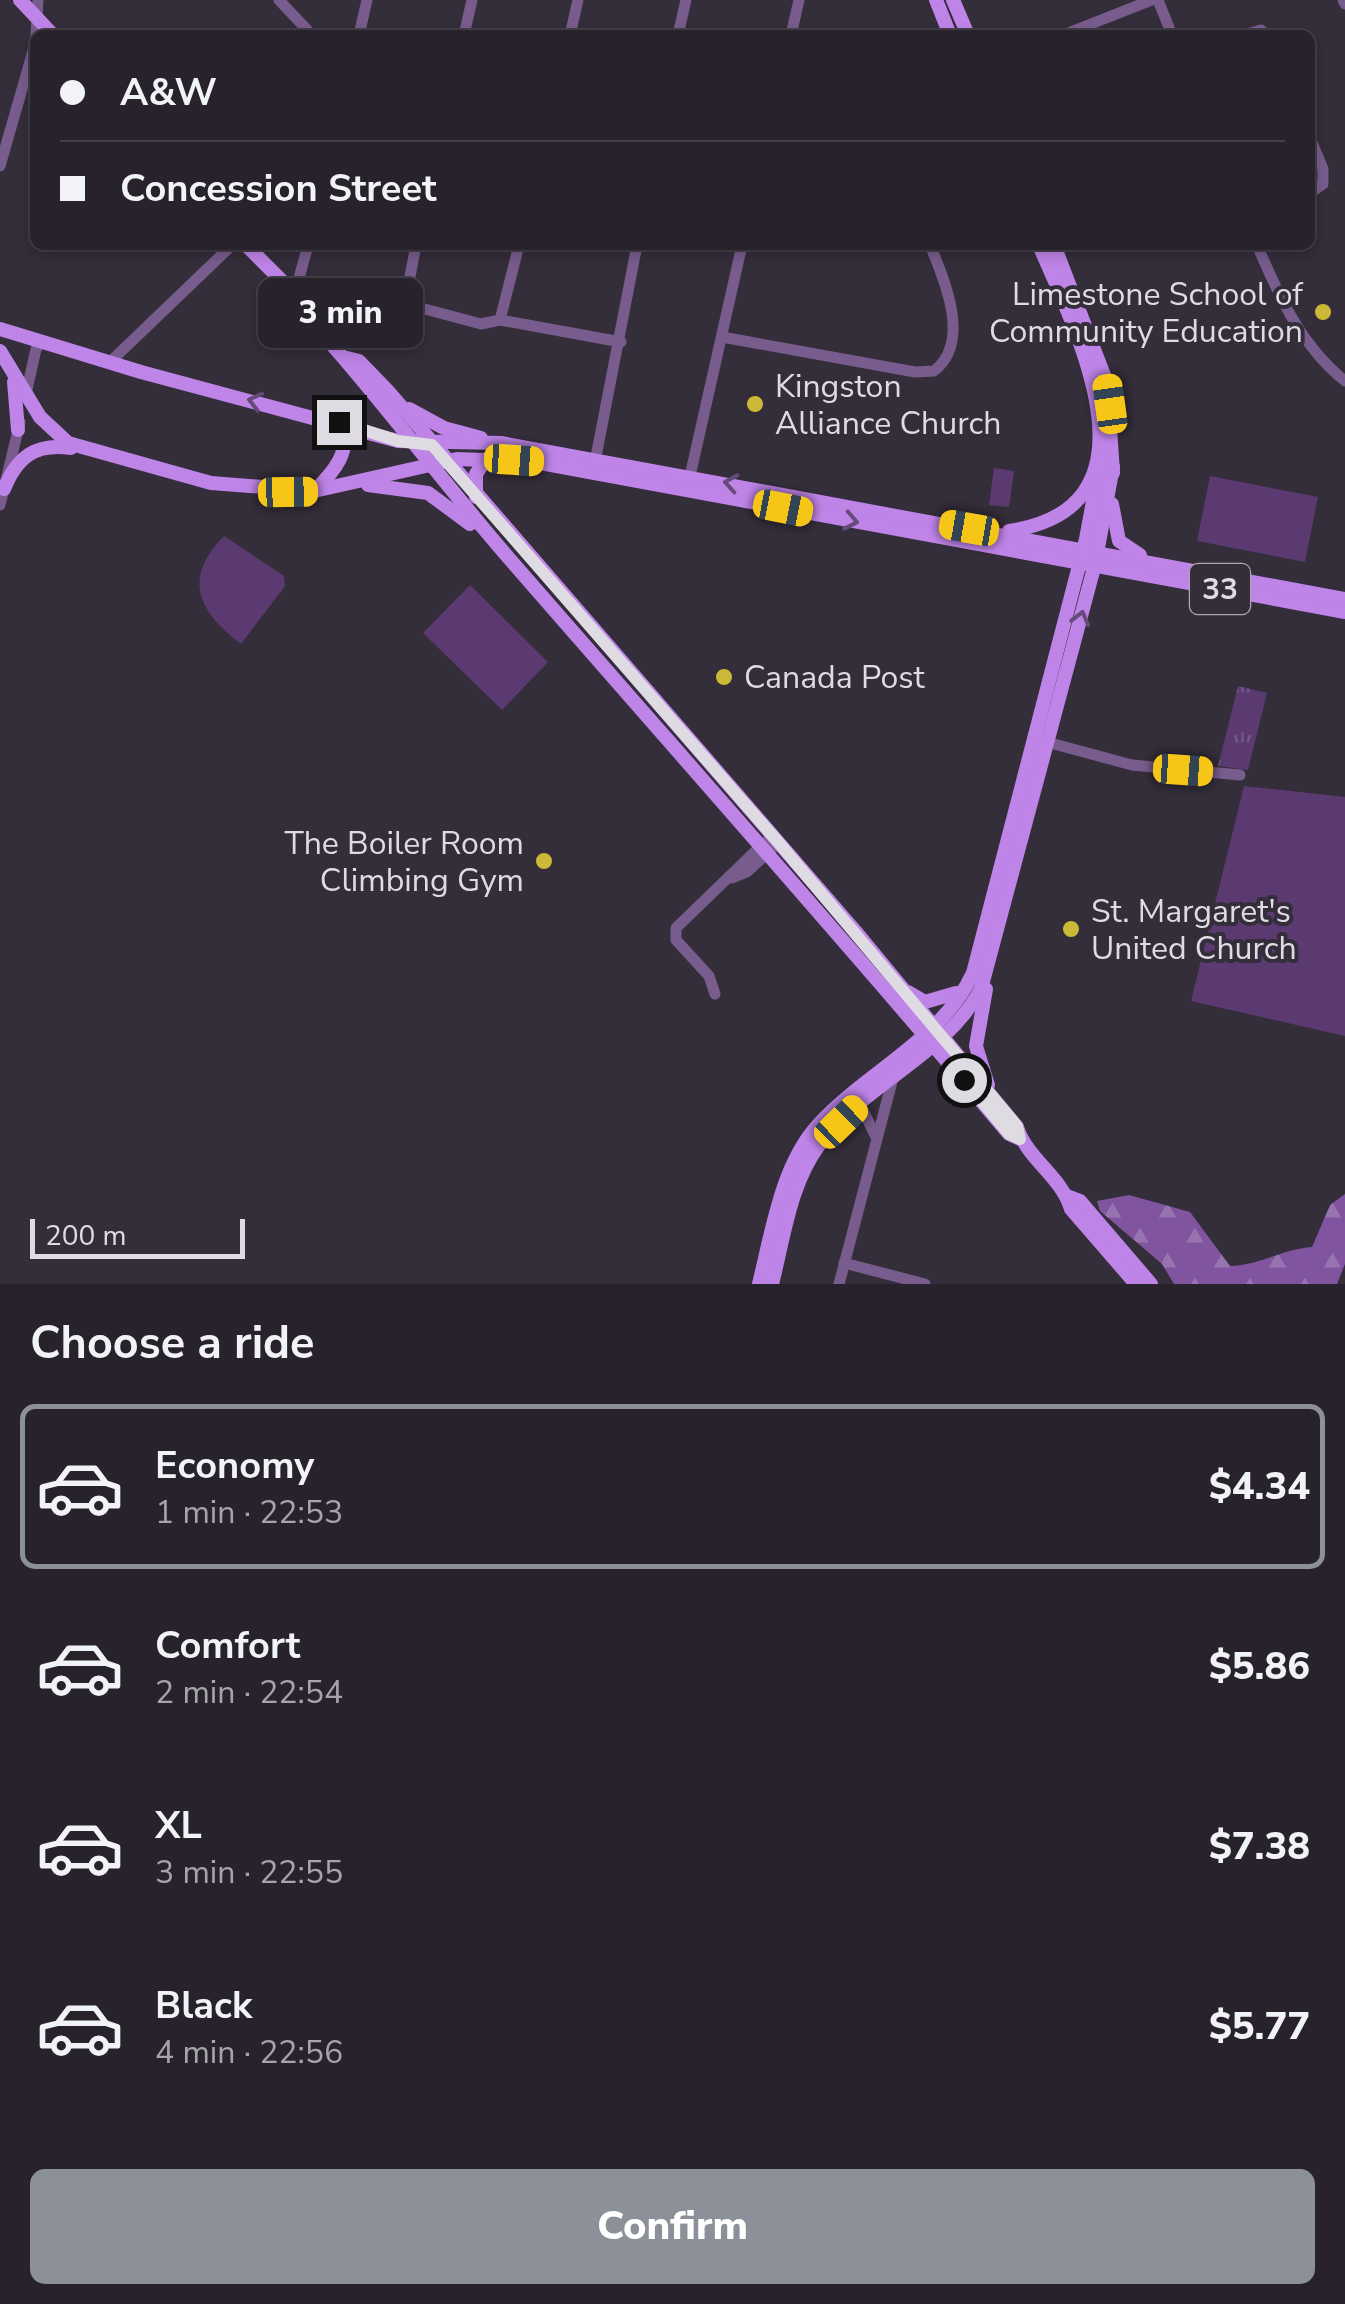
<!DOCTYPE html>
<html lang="en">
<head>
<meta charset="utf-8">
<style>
	body { margin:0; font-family:"Nunito Sans",sans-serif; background:#332f38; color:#f1f3f6; height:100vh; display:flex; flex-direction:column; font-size:38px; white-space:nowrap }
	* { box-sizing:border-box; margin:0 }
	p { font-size:32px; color:#a4a4a9 }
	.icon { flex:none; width:55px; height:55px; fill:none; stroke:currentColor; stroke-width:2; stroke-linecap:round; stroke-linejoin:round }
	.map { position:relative; height:1284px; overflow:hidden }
	.details { display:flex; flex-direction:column; background:#27222c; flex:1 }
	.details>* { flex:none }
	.guide { position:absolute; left:30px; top:30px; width:1285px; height:220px; border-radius:15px; box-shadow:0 5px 15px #0003,0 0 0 2px #433f48; display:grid; align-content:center; height:220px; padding:0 30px; background:#27222c }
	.scale { position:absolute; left:30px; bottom:25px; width:215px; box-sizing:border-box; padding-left:10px; border:5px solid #dfdbe3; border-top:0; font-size:28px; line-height:35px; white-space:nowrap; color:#dfdbe3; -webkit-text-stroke:8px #342d3a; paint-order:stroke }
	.end { position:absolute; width:45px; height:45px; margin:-22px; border:12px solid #dfdbe3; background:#111; box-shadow:0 0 0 5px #111 }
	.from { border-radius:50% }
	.bubble { position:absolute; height:70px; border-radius:15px; background:#27222c; box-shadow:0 5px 15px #0003,0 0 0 2px #433f48; font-size:32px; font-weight:800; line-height:70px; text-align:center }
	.car { position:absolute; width:30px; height:60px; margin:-30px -15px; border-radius:12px; box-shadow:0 0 8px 2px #0007; background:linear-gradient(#f5c518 24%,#345 0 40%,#f5c518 0 76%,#345 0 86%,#f5c518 0) }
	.guide b { display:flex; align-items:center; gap:35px; height:95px; font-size:38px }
	.guide b+b { border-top:2px solid #433f48 }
	.guide i { width:25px; height:25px; background:#f1f3f6 }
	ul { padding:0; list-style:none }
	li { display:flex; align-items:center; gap:30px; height:165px; margin:0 20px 15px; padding:0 10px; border:5px solid transparent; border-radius:15px }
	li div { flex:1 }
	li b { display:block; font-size:38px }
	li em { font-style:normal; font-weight:800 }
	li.current { border-color:#8c9099 }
	li>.icon { width:90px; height:90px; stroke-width:1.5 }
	h2 { padding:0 30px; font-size:45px; line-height:120px }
	.button { display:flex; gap:20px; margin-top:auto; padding:20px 30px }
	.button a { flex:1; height:115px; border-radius:15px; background:#8c9099; color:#fff; font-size:40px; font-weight:800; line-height:115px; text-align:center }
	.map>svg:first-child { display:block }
	.green { fill:#5b3a72 }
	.forest { fill:url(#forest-firs) }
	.park { fill:url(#park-tufts) }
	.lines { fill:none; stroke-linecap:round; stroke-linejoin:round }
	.minor { stroke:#785c8d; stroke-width:11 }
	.major { stroke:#bf84e8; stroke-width:14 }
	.oneway { stroke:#654b77 }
	.route { stroke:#dfdbe3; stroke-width:12 }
	.poi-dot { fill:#cdb938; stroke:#342d3a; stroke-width:4 }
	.labels { text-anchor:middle; stroke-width:8; stroke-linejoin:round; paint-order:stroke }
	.shield { fill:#342d3a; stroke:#aca7b0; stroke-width:2.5 }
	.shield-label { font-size:30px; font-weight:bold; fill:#dfdbe3 }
	.poi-label { font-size:32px; fill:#dfdbe3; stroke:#342d3a; text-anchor:start }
</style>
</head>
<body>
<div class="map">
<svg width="1345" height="1284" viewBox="0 0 1345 1284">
	<defs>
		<pattern id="forest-firs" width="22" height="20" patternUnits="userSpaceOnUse" patternTransform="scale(2.5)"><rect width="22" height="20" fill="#80549e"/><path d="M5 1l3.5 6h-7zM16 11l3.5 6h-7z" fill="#9774b0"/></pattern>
		<pattern id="park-tufts" width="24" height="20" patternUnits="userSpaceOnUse" patternTransform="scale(2.5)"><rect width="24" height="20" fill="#5b3a72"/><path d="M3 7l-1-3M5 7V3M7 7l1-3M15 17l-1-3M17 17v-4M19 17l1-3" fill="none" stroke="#725686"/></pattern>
	</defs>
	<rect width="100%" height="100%" fill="#342d3a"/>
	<g class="green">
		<path d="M994 468 1014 471 1009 507 989 505Z"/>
		<path d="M1210 476 1318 497 1305 562 1197 541Z"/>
		<path d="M224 536 284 576 285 586 241 644C198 612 182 578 224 536Z"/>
		<path d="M470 585 548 662 502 710 423 633Z"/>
		<path d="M1244 786 1345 797V1036L1191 1001Z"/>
	</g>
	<path class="forest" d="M1345 1194V1264L1337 1284H1174L1162 1264 1100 1211 1097 1201 1129 1195 1190 1212 1230 1266C1260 1265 1283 1249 1312 1247L1330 1205Z"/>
	<path class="park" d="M1238 686 1267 693 1248 770 1218 766Z"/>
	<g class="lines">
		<g class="minor">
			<path d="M279 0 312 35"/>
			<path d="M1158 0 1172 35"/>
			<path d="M1343 0 1345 4"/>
			<path d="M36 35 38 0"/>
			<path d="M359 35 367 0"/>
			<path d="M464 35 472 0"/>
			<path d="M570 35 578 0"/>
			<path d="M678 35 686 0"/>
			<path d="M791 35 799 0"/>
			<path d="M1063 35 1152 0"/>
			<path d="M1243 35 1261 30 1265 35"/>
			<path d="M1310 138 1323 169V184L1310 193"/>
			<path d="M0 166 35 44"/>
			<path d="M416 245 408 287 421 308 481 324 500 320 621 342"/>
			<path d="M1257 245C1279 296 1301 346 1345 381"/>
			<path d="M294 297 308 245"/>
			<path d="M500 320 519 245"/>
			<path d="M722 337 915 372 934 371C972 342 944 279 930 245"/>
			<path d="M109 363 232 245"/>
			<path d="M26 394 36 349 43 341"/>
			<path d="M594 467 637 245"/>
			<path d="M688 485 742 245"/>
			<path d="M0 505 20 422"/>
			<path d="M1043 741 1132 765 1240 775"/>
			<path d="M732 878 747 872 772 849"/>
			<path d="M715 994 709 976 676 940V928L765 842"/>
			<path d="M857 1098 875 1135"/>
			<path d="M844 1263 925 1284"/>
			<path d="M839 1284 894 1074"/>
		</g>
		<g class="major">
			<path d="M20 0 53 35"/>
			<path d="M936 0 950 35"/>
			<path d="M953 0 968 35"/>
			<path d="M246 245 303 302"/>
			<path d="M1054 245 1107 383 1113 473"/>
			<path d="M297 299 298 307C371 385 436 474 507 556 674 748 844 939 1009 1134L1020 1139"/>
			<path d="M0 329 141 372 398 441 501 443 1345 599"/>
			<path d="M0 351 40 417 68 443 211 483 314 491 457 459 535 462 1345 612"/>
			<path d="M347 358 359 361 388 391 856 932 1017 1127C1027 1159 1062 1177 1071 1209L1136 1284"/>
			<path d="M14 382 18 430"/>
			<path d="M409 409 444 428 481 438"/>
			<path d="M368 485 428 493 470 524"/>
			<path d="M4 489C17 457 35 443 71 448"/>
			<path d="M314 491C334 472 354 449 339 422"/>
			<path d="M476 497V474L486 459"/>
			<path d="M1112 504 1119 541 1140 555"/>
			<path d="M1009 531C1168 507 1077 334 1039 245"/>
			<path d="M986 989 976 1046 988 1085"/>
			<path d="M908 992 925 1002 956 993"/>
			<path d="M1067 1196 1080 1201 1151 1284"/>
			<path d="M759 1284C772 1232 781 1166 818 1125 865 1073 943 1039 973 973L1086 539 1101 458"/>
			<path d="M772 1284C784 1237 790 1184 819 1145 863 1084 945 1056 981 989L1095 564 1113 467"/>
		</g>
	</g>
	<defs><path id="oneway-chevron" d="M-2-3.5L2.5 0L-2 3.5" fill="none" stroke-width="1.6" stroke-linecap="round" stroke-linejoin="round" transform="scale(2.5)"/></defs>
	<g class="oneway">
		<use href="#oneway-chevron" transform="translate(255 401) rotate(-166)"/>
		<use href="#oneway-chevron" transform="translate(731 483) rotate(-170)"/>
		<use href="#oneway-chevron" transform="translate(851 521) rotate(11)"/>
		<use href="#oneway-chevron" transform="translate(1081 618) rotate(-75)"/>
	</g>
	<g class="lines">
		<path class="route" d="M339 422 398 441 432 445 779 843 1017 1126 1020 1139 1009 1134 964 1080"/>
	</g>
	<g class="poi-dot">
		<circle cx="1323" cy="312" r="10"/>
		<circle cx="755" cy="404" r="10"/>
		<circle cx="724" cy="677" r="10"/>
		<circle cx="544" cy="861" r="10"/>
		<circle cx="1071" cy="929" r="10"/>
	</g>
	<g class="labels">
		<rect class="shield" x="1190" y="564" width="60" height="50" rx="8"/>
		<g class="shield-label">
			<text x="1220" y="599">33</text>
		</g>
		<g class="poi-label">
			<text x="1303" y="305" text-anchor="end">Limestone School of<tspan x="1303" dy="37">Community Education</tspan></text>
			<text x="775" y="397">Kingston<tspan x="775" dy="37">Alliance Church</tspan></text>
			<text x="744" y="688">Canada Post</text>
			<text x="524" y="854" text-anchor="end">The Boiler Room<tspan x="524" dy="37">Climbing Gym</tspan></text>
			<text x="1091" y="922">St. Margaret's<tspan x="1091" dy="37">United Church</tspan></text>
		</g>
	</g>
</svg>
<div class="scale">200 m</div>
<i class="end from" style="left:964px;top:1080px"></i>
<i class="end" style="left:339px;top:422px"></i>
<div class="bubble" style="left:258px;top:278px;width:165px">3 min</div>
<i class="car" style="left:1110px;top:404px;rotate:352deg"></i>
<i class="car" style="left:514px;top:460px;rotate:94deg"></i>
<i class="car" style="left:288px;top:492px;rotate:89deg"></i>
<i class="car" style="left:783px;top:508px;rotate:101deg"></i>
<i class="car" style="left:969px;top:528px;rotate:280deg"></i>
<i class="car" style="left:1183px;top:770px;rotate:94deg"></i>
<i class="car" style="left:841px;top:1122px;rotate:46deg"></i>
<div class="guide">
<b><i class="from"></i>A&amp;W</b>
<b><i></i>Concession Street</b>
</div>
</div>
<section class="details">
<h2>Choose a ride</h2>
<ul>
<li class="current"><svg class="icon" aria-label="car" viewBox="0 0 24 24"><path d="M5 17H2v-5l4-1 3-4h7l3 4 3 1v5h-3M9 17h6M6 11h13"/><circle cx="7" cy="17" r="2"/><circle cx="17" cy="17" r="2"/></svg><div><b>Economy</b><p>1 min · 22:53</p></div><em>$4.34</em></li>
<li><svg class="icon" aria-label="car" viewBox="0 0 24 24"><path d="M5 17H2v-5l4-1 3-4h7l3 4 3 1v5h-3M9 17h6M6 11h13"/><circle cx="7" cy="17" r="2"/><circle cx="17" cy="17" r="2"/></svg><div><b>Comfort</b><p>2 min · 22:54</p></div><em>$5.86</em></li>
<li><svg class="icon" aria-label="car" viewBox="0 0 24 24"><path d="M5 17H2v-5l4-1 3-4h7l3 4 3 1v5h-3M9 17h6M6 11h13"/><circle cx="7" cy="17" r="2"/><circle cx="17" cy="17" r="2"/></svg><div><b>XL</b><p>3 min · 22:55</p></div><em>$7.38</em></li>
<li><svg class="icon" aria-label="car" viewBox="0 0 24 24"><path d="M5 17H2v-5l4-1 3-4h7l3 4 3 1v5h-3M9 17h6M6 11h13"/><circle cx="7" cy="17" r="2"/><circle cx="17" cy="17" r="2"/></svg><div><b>Black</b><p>4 min · 22:56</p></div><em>$5.77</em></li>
</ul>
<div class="button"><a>Confirm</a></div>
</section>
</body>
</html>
